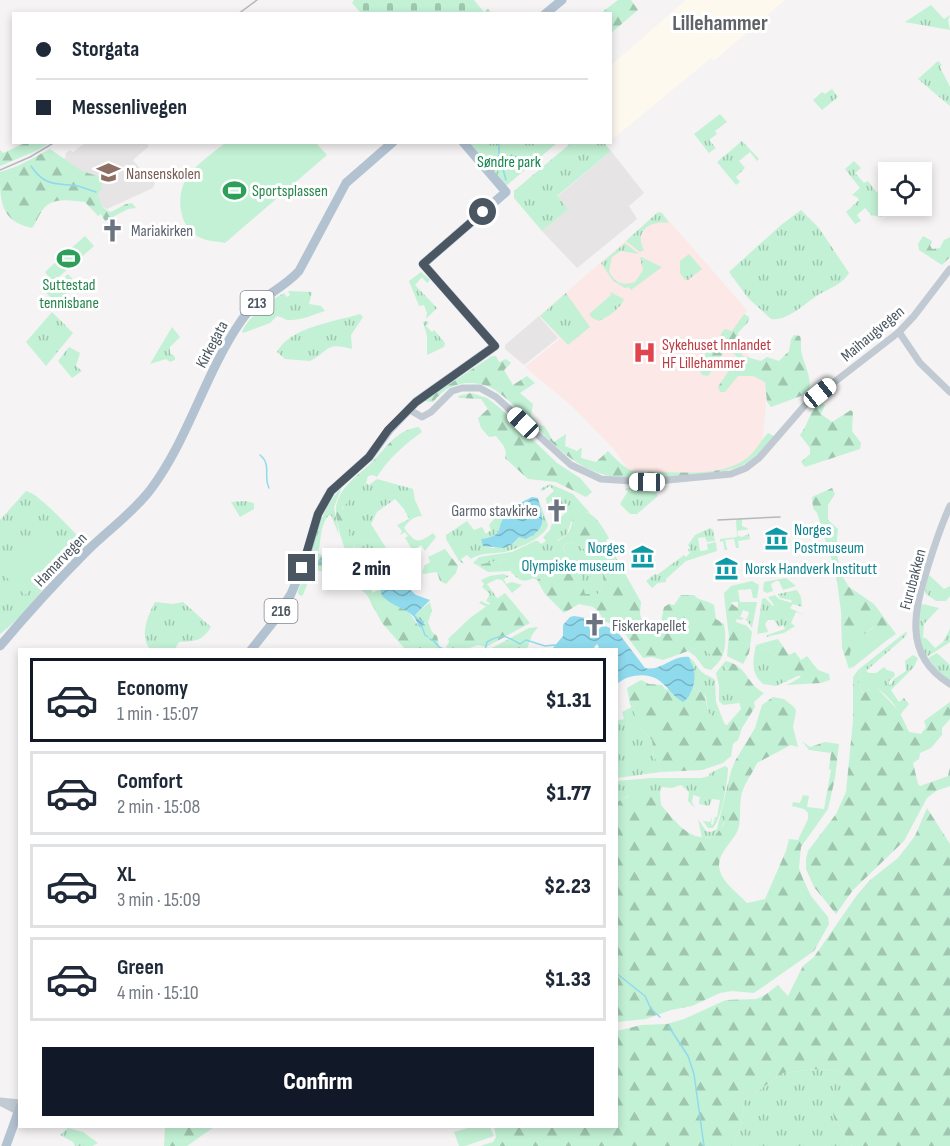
<!DOCTYPE html>
<html lang="en">
<head>
<meta charset="utf-8">
<style>
	body { margin:0; font-family:"Sofia Sans Condensed",sans-serif; background:#f6f6f7; color:#1f2937; height:100vh; display:flex; flex-direction:column; font-size:22px; white-space:nowrap }
	* { box-sizing:border-box; margin:0 }
	p { font-size:20px; color:#747a83 }
	.icon { flex:none; width:33px; height:33px; fill:none; stroke:currentColor; stroke-width:2; stroke-linecap:round; stroke-linejoin:round }
	.map { position:relative; flex:1; overflow:hidden }
	.sheet { position:absolute; left:18px; top:648px; width:600px; height:480px; display:flex; flex-direction:column; background:#fff; border-radius:0px; box-shadow:0 3px 9px #0003 }
	.sheet>* { flex:none }
	.banner { position:absolute; left:12px; top:12px; width:600px; height:132px; border-radius:0px; box-shadow:0 3px 9px #0003; display:grid; align-content:center; height:132px; padding:0 24px; background:#fff }
	.controls { position:absolute; left:878px; top:162px; display:grid; gap:12px }
	.controls a { display:grid; place-items:center; width:54px; height:54px; border-radius:0px; background:#fff; box-shadow:0 3px 9px #0003; font-size:30px }
	.end { position:absolute; width:27px; height:27px; margin:-14px; border:8px solid #4a5661; background:#fff; box-shadow:0 0 0 3px #fff }
	.from { border-radius:50% }
	.bubble { position:absolute; height:42px; border-radius:0px; background:#fff; box-shadow:0 3px 9px #0003; font-size:20px; font-weight:800; line-height:42px; text-align:center }
	.car { position:absolute; width:18px; height:36px; margin:-18px -9px; border-radius:8px; box-shadow:0 0 4px 2px #0007; background:linear-gradient(#fff 24%,#345 0 40%,#fff 0 76%,#345 0 86%,#fff 0) }
	.banner b { display:flex; align-items:center; gap:21px; height:57px; font-size:22px }
	.banner b+b { border-top:2px solid #e0e1e3 }
	.banner i { width:15px; height:15px; background:#1f2937 }
	ul { padding:10px 0 0; list-style:none }
	li { display:flex; align-items:center; gap:18px; height:84px; margin:0 12px 9px; padding:0 12px; border:3px solid #e0e1e3; border-radius:0px }
	li div { flex:1 }
	li b { display:block; font-size:22px }
	li em { font-style:normal; font-weight:800 }
	li.current { border-color:#111827 }
	li>.icon { width:54px; height:54px; stroke-width:1.5 }
	.cta { display:flex; gap:12px; margin-top:auto; padding:12px 24px }
	.cta a { flex:1; height:69px; border-radius:0px; background:#111827; color:#fff; font-size:24px; font-weight:800; line-height:69px; text-align:center }
	.map>svg:first-child { display:block }
	.commercial { fill:#fdf9ef }
	.education { fill:#e6e4e5 }
	.medical { fill:#fce8e6 }
	.grass { fill:url(#grass-tufts) }
	.forest { fill:url(#forest-firs) }
	.cemetery { fill:url(#cemetery-stones) }
	.pitch { fill:#c3f1d5 }
	.water { fill:url(#water-waves) }
	.lines { fill:none; stroke-linecap:round; stroke-linejoin:round }
	.stream { stroke:#90daee; stroke-width:1.5 }
	.tertiary { stroke:#c1cad2; stroke-width:7 }
	.primary { stroke:#b3c2d1; stroke-width:9 }
	.rail { stroke:#b5b8bd; stroke-width:1.5 }
	.route { stroke:#4a5661; stroke-width:8 }
	.labels { text-anchor:middle; stroke-width:6; stroke-linejoin:round; paint-order:stroke }
	.shield { fill:#fff; stroke:#808990; stroke-width:1.5 }
	.shield-label { font-size:15px; font-weight:bold; fill:#4a5661 }
	.park-label { font-size:16px; fill:#17864f; stroke:#fff }
	.education-label { font-size:16px; fill:#785e54; stroke:#fff; text-anchor:start }
	.leisure-label { font-size:16px; fill:#27864d; stroke:#fff; text-anchor:start }
	.worship-label { font-size:16px; fill:#5b616d; stroke:#fff; text-anchor:start }
	.street-label { font-size:16px; fill:#4a5661; stroke:#fff }
	.health-label { font-size:16px; fill:#be3a42; stroke:#fff; text-anchor:start }
	.culture-label { font-size:16px; fill:#0d838f; stroke:#fff; text-anchor:start }
	.district-label { font-size:22px; font-weight:bold; fill:#5f6368; stroke:#fff }
</style>
</head>
<body>
<div class="map">
<svg width="950" height="1146" viewBox="0 0 950 1146">
	<defs>
		<pattern id="grass-tufts" width="24" height="20" patternUnits="userSpaceOnUse" patternTransform="scale(1.5)"><rect width="24" height="20" fill="#c3f1d5"/><path d="M3 7l-1-3M5 7V3M7 7l1-3M15 17l-1-3M17 17v-4M19 17l1-3" fill="none" stroke="#a0c6b0"/></pattern>
		<pattern id="forest-firs" width="22" height="20" patternUnits="userSpaceOnUse" patternTransform="scale(1.5)"><rect width="22" height="20" fill="#c3f1d5"/><path d="M5 1l3.5 6h-7zM16 11l3.5 6h-7z" fill="#a0c6b0"/></pattern>
		<pattern id="cemetery-stones" width="16" height="16" patternUnits="userSpaceOnUse" patternTransform="scale(1.5)"><rect width="16" height="16" fill="#c3f1d5"/><path d="M2 7V4a2 2 0 0 1 4 0v3zM10 15v-3a2 2 0 0 1 4 0v3z" fill="#a0c6b0"/></pattern>
		<pattern id="water-waves" width="16" height="10" patternUnits="userSpaceOnUse" patternTransform="scale(1.5)"><rect width="16" height="10" fill="#90daee"/><path d="M0 5q4-4 8 0t8 0" fill="none" stroke="#78b4c4"/></pattern>
	</defs>
	<rect width="100%" height="100%" fill="#f5f3f3"/>
	<path class="commercial" d="M686 0H785L714 61 711 58 614 138 611 134 610 66Z"/>
	<g class="education">
		<path d="M85 143H146L149 146 133 160 148 178 155 183 153 188 107 209 98 204 64 158 66 157 65 154 70 150 73 152Z"/>
		<path d="M611 151 644 193 629 206 637 219 577 268 542 231 567 209 557 197Z"/>
		<path d="M539 316 558 338 524 365 505 349V345Z"/>
	</g>
	<path class="medical" d="M658 213H662L747 310 733 337 768 380 762 445 746 461 730 469 714 472 632 475 614 449 572 406 525 367 560 339 540 315Z"/>
	<g class="grass">
		<path d="M931 5 944 19 950 15 948 20 950 30 905 22Z"/>
		<path d="M938 61 942 65 940 67 950 87V106L918 79Z"/>
		<path d="M832 89 838 97 822 110 813 100 822 92 825 94Z"/>
		<path d="M720 114 727 122 715 131 717 134 709 140 716 148 709 153 694 134Z"/>
		<path d="M742 141 759 159 757 161 750 152 739 161 745 168 736 177 740 182 736 185 717 162Z"/>
		<path d="M470 143H557L506 186Z"/>
		<path d="M571 143H604L611 151 557 196 568 209 542 231 514 198V191Z"/>
		<path d="M854 161 861 168 855 173 864 183 868 181 876 192 885 188 888 196 880 204 887 213 881 217 871 215 865 208 857 215 861 221 855 224 846 212 859 200 857 197 852 195 860 188 845 169Z"/>
		<path d="M801 210 819 228 849 273C843 284 828 289 818 295 805 303 787 322 771 319L748 298 729 272 781 225Z"/>
		<path d="M658 212 662 213 669 223C653 220 633 229 644 250L640 252 626 241Z"/>
		<path d="M625 243 639 254 621 251 612 257 609 271C614 283 623 286 635 282L643 270 640 258 641 257 662 267 631 290 629 287 625 288 613 281 601 263Z"/>
		<path d="M689 254 702 269 688 280H685L680 273V261Z"/>
		<path d="M421 272 430 280 427 283 422 277 415 285 437 308 426 319 427 313 424 305 419 306 409 281Z"/>
		<path d="M288 291 312 292 309 304 321 306 325 311C315 314 302 320 291 320 286 321 283 317 277 316L270 323 243 333 242 331C252 314 266 302 284 293L287 297 290 295Z"/>
		<path d="M610 292 624 299C621 308 608 317 599 321L592 318 589 314 611 295Z"/>
		<path d="M566 293 590 327 568 345 540 316Z"/>
		<path d="M52 312 73 333 46 366 26 342Z"/>
		<path d="M360 314 363 317 351 335 352 349C325 342 331 350 310 361L285 359 277 352C290 327 334 322 360 314Z"/>
		<path d="M427 321 429 323 426 326 432 332 434 330 445 343 444 347 427 355V336L423 322Z"/>
		<path d="M172 327 180 337 170 347V353L175 357V360L170 362 166 359 150 364Z"/>
		<path d="M69 347 80 353 76 366 82 371 72 378 58 361Z"/>
		<path d="M377 479 413 489 415 500 422 516C414 516 408 521 404 528 415 543 418 544 433 533L436 537 425 551 421 545 413 551 405 538 408 536 405 532 400 535 402 531 397 525 409 519 404 509 395 499 377 512 371 524 386 548 383 550 394 567 380 568 371 565 369 567C353 552 349 533 342 513 343 500 357 491 366 483L369 485Z"/>
		<path d="M550 484 573 494 590 513 586 512 571 522 567 534 557 541 565 553 563 546 568 542C581 542 601 563 603 576 604 583 602 588 598 594H584L568 566 562 564 537 580 533 578C522 584 518 579 510 571L513 569 507 559 477 565 473 563 479 557 512 552 535 541H538L541 544 546 541 543 537 550 530 553 520 552 518 556 517 559 519 565 513 558 502 556 504 550 501 547 508 546 498 554 491 550 486 542 491 540 489Z"/>
		<path d="M342 487 334 507 339 535 331 515 328 516C322 524 321 533 320 543 318 558 309 580 303 595L301 596 298 594V591C314 555 313 517 342 487Z"/>
		<path d="M626 488 654 489 658 496 637 514H630L620 504 628 491 625 490Z"/>
		<path d="M26 491C39 493 74 533 86 544V547C78 555 67 560 60 568 42 590 24 616 0 634V520Z"/>
		<path d="M538 498 548 525C544 538 521 547 508 551 495 555 483 551 471 559L467 555 461 559 464 564 459 561 446 539V535L467 521 474 530 482 527 486 534 491 530 489 525 495 518 491 510 502 507 508 509 507 515C493 527 508 534 481 539L488 547 493 548 521 536 523 537 543 517Z"/>
		<path d="M245 501 254 503V509L240 517 231 502Z"/>
		<path d="M742 519V526L749 529 737 531 738 536 742 537 749 534 750 539 738 541 739 548H736L734 539 725 540 727 550H725L723 541 720 542V539L737 537 736 520Z"/>
		<path d="M710 528 713 530 715 541 707 542 705 537 698 538 700 551 708 550 707 544 716 542 717 551 686 561 666 579V582L658 583 652 588 646 581 655 574 657 575 684 555 686 557 690 553 688 550 690 548 688 545 695 535Z"/>
		<path d="M503 574 509 576 504 579 506 584 512 582 522 585 512 593 502 580 497 579 487 584 500 602 491 609 479 603 481 601 489 605 490 603 486 601 490 594 482 587 484 584 481 580 490 576Z"/>
		<path d="M929 575 944 589 950 586V596L946 601H936L926 594 925 588Z"/>
		<path d="M786 578 796 586 783 590 779 581H776L771 584 773 591 767 593 763 591 764 582Z"/>
		<path d="M752 581 759 585 757 598H753L751 589 738 590 740 602H757L752 628 745 618 747 619 749 612 743 610 740 617 744 618 741 620 737 619 738 602H732L731 604H725L724 593 731 586Z"/>
		<path d="M797 590 801 597 802 607 793 604 790 608 804 615 796 612 791 623 795 626 784 633 766 637 767 635 785 629 783 625 779 627 774 620H768L765 624 768 632 757 634 762 599 765 598 773 606 774 605 768 597 775 595 779 599 792 603 791 600 780 598 778 594Z"/>
		<path d="M155 602 173 604 183 602 211 627C201 642 196 641 179 642L175 649H150C139 636 148 615 155 602Z"/>
		<path d="M923 604 939 608 924 624 923 638H926L935 648 943 642 950 629V642L927 657C917 640 918 625 920 606Z"/>
		<path d="M907 631 906 636 866 671 869 673H876L884 667 887 670 894 672 895 676 889 681V685L891 684 894 679 906 671 905 661 913 655 918 658 914 667 891 690 899 702 904 698 909 704 900 715C896 704 883 691 872 685L867 691 862 692 857 680 861 675 858 670Z"/>
		<path d="M705 645 713 660 718 663 711 670 704 668 695 656 688 651Z"/>
		<path d="M756 645 771 652 800 675 776 686 763 684C750 673 753 660 756 645Z"/>
		<path d="M937 653 950 665V681L935 668 928 658Z"/>
		<path d="M689 657C695 661 697 668 702 672 706 676 711 676 715 680L716 702 725 725 713 719 708 712 706 696 701 691 692 689 694 675Z"/>
		<path d="M722 665C733 673 737 690 739 703L723 705 719 701V686L716 673Z"/>
		<path d="M632 707 641 728 652 740 654 757 660 765 661 772 617 778 616 721 624 719 622 712Z"/>
		<path d="M725 766 728 768C728 780 721 821 713 828H708L703 821 710 822 712 817 711 824 713 825 715 817H717L720 800 712 799 709 806 699 804 700 797 693 795 692 802 695 808 688 801 689 792 681 785 672 788 662 787 660 792 661 807 656 800 628 796 617 802 616 781 652 778H701L709 776 710 773Z"/>
		<path d="M731 771C730 791 730 824 714 837L702 838 698 819 706 831 711 832 717 829Z"/>
		<path d="M817 1069 838 1070 849 1079 834 1118 852 1146H731L741 1126 744 1101 783 1073Z"/>
		<path d="M68 1128 83 1132 98 1143 92 1146H75L73 1142 60 1135Z"/>
	</g>
	<g class="forest">
		<path d="M618 0H631L638 10 611 33 610 14 601 13Z"/>
		<path d="M25 143H49L36 151 0 166V150L3 153Z"/>
		<path d="M50 149 82 171 103 178 101 190 98 194C99 203 103 210 111 212L126 204 132 203 136 208 128 209 105 221 101 214 98 216 85 202C68 200 49 196 40 214 37 219 36 223 32 228 0 221 0 201 0 172L18 166Z"/>
		<path d="M923 236 932 241 930 245 932 249 940 248 944 240 950 237V257L942 265 919 250 918 244Z"/>
		<path d="M744 314 749 317 748 322 738 333V336L746 341 745 348 741 353 743 356 761 361 767 357 779 361 789 351 791 339 794 335 800 336C802 342 800 349 802 355 806 369 812 378 809 393L771 407 767 402 765 382 753 376H738L725 392H720L718 387 737 358C735 352 730 351 724 352L708 376 702 375C691 355 709 356 717 342 721 337 720 333 725 329L732 331Z"/>
		<path d="M492 356H496L499 362 506 359 511 363 504 370 513 385 527 376 535 383 520 393 533 404 531 416 539 425 544 426C549 431 549 436 554 442L566 434 565 446 577 451 582 447 581 458 596 462 608 451C617 460 625 470 638 472 672 470 718 480 747 458 757 450 760 441 768 433L774 436C765 448 755 459 741 466 720 476 633 481 610 476 598 474 586 468 576 462 544 441 522 406 490 387 468 379 448 383 433 402L424 401Z"/>
		<path d="M471 393 487 398 500 408 557 463 580 478 592 492 586 497 556 482 528 479 505 458C508 448 501 443 496 436L489 437 481 428 478 418 488 409 481 399 459 398 458 396Z"/>
		<path d="M819 400 825 405 821 414 832 422 851 410 853 412 852 431 861 443 860 449 805 467 801 462 810 454V448L800 435C809 423 810 411 819 400Z"/>
		<path d="M419 427 422 432C405 444 388 459 377 477L373 475 368 476 366 483 342 508 355 551 353 558 358 564V568L365 571 371 577 372 593 380 589 387 600 409 612 419 627 426 622 421 621 415 615 430 602 432 611 428 622 432 632 437 636 440 649H405L382 623 367 595 352 582V571L355 570 354 567H351C346 551 335 524 336 508 338 489 356 477 369 465 385 450 395 430 419 427Z"/>
		<path d="M832 488 835 494 828 505V520L838 529 836 550 841 574 849 587 874 604 896 634 886 641 873 627C862 636 845 650 852 667L849 669 842 648 841 611 836 574 817 513 813 508 812 497Z"/>
		<path d="M586 512C597 516 603 528 609 538L606 540 641 602 640 614 645 631 650 634C663 630 661 618 664 607L669 604 674 605 681 595H694C699 601 707 600 714 605L716 619 724 624C726 636 727 653 718 663L713 660 705 645 663 660 652 657 643 658 623 631 617 626 604 621 599 612 593 607 579 604 564 613 545 594 537 580 562 564 578 567 585 594H598C602 588 604 583 603 576 601 563 581 542 568 542L563 546 565 559 561 561 554 545C558 540 563 538 567 534 576 524 567 514 586 512Z"/>
		<path d="M445 549 458 566 456 573 446 584 440 581 437 572 424 574 422 573 424 566 430 562 428 557Z"/>
		<path d="M318 553 333 563 329 572 312 570Z"/>
		<path d="M507 559 513 563V569L510 571 488 572 477 565Z"/>
		<path d="M505 593 530 623 486 647 478 645 466 649H445L449 642 448 639 470 618Z"/>
		<path d="M732 604 739 609 736 622 747 626 752 632 749 653 743 664 727 656 729 636 725 604Z"/>
		<path d="M538 627 532 635 527 649H490L529 628Z"/>
		<path d="M778 639 789 655 795 652 801 660 807 656 818 670 829 674 830 680 821 683 787 685 801 677 771 652 756 645Z"/>
		<path d="M726 661C749 667 745 683 764 693L754 702 755 707 742 728 738 740 733 744 731 756 723 763 702 770 661 772 660 765 654 757 652 740 641 728 630 704 627 688 641 680 649 684 662 685 665 689 690 695 692 689C695 690 698 690 701 691 712 697 697 715 727 725L741 709 734 684 728 676 727 669 722 665Z"/>
		<path d="M858 670 861 675 857 680 862 692 867 691 872 685 875 686 899 711 909 732 921 734 926 727 924 721 950 702V719L942 728V735L931 748 920 753 919 759 913 763 918 784 920 786 948 776 950 767V786L936 791 927 798 904 841 853 890 836 914 814 887 806 869V859L808 851 836 814 846 792 853 720V677Z"/>
		<path d="M773 697 784 699 794 707 796 711 793 727 798 747 791 745 757 763C752 775 743 784 741 797 739 808 742 824 736 834 730 844 715 857 720 871 723 883 739 894 747 903L765 899 786 851 789 839 798 840 808 819V813L804 809 792 806 793 802 800 803 803 795 809 796 807 807 824 809 831 770 829 769 831 753 809 750 802 741 810 747 825 742 839 744 835 778 828 809 801 847 800 857 799 868 803 879 811 896 828 917 829 924 814 951 754 993 732 991 720 993 692 1006 671 1010 646 1019 617 1022V802C625 798 634 793 644 794 666 797 677 844 714 837L724 824 731 771 735 761 755 728 762 705Z"/>
		<path d="M927 808 950 844V1146H852L834 1118 831 1100 849 1079 838 1070 817 1069 783 1073 744 1101 741 1126 731 1146H480L493 1142 496 1137 494 1127 616 1126 617 1031 641 1025 667 1024 684 1019 726 1000 756 999 765 995 778 985 788 996 803 966 814 957 857 895 870 880 898 858 915 836Z"/>
		<path d="M165 1127V1126L214 1127 187 1146H164Z"/>
	</g>
	<path class="cemetery" d="M354 0H474L484 12 488 9 492 13H361L352 3Z"/>
	<g class="pitch">
		<path d="M226 142 316 143 327 155 225 243C215 241 205 241 197 236 178 225 176 195 187 177 197 164 213 153 226 142Z"/>
		<path d="M85 236 94 246 53 282 45 272Z"/>
		<path d="M68 274 77 284 56 303 46 293Z"/>
		<path d="M46 527 68 550 25 595 1 572Z"/>
		<path d="M874 627 886 641 852 668C843 649 860 637 874 627Z"/>
		<path d="M471 1127H490L494 1136 465 1146H459L454 1132Z"/>
	</g>
	<g class="water">
		<path d="M532 497 538 498C543 519 548 528 526 539L519 537 512 544 504 548 483 546 481 539C508 535 493 527 507 515L508 509Z"/>
		<path d="M396 580 403 583 416 595 430 600 415 615 421 621H425L422 627H419C417 622 415 617 411 614 401 606 376 601 381 585Z"/>
		<path d="M574 616 587 618 590 630H598L603 625 617 631 645 668C660 672 674 654 689 657 690 662 694 667 694 671 696 680 692 697 683 702 672 696 667 685 657 679 646 672 626 675 617 684L616 650 597 649 599 647 597 644 594 647 596 649H552L563 636V625L570 617Z"/>
	</g>
	<g class="lines">
		<g class="stream">
			<path d="M499 142V155L506 180"/>
			<path d="M31 166C45 187 56 183 78 186 84 188 90 190 96 192"/>
			<path d="M260 455C272 465 263 476 269 488"/>
			<path d="M317 561C328 559 334 569 346 567"/>
			<path d="M360 567 368 569"/>
			<path d="M353 568 358 567"/>
			<path d="M371 571 377 575"/>
			<path d="M379 577 381 581"/>
			<path d="M422 627 425 635 428 637"/>
			<path d="M430 639 434 641 439 647 446 650"/>
			<path d="M485 650 487 642C502 633 507 636 520 644L526 640 545 646 555 645"/>
			<path d="M616 973 645 996 651 1009 660 1017"/>
			<path d="M669 1027 688 1056 694 1074 704 1146"/>
		</g>
		<g class="tertiary">
			<path d="M899 332 920 363 950 392"/>
			<path d="M408 409 422 417 431 412 452 391 462 388H480L496 397 571 465 601 479 647 482 731 474 746 468 759 458 806 404 899 332 914 316 950 269"/>
			<path d="M950 506C941 525 935 544 929 563 915 608 901 654 950 684"/>
			<path d="M0 1101 20 1103"/>
			<path d="M0 1102 17 1111"/>
		</g>
		<g class="primary">
			<path d="M545 14 562 0"/>
			<path d="M0 646C27 614 56 582 86 552 107 531 133 513 151 489 189 438 205 373 241 321 255 299 282 290 299 271L346 183 393 142"/>
			<path d="M251 650 274 621 291 594 304 563 318 514 331 491 369 457 389 430 416 402 495 346 423 264 506 192 463 142"/>
			<path d="M6 1146 20 1107"/>
		</g>
		<g class="rail">
			<path d="M238 14 257 0"/>
			<path d="M0 170 30 157 55 142"/>
			<path d="M718 520 780 517"/>
		</g>
	</g>
	<g class="lines">
		<path class="route" d="M302 568 318 514 331 491 369 457 388 430 416 402 495 346 423 264 483 212"/>
	</g>
	<defs>
		<symbol id="school-bare" viewBox="-9 -9 18 18"><path d="M0-5L7-2L0 1L-7-2ZM-4 1L0 2.5L4 1V4Q0 6-4 4Z" fill="#8d6e63" stroke="#fff" stroke-width="2.5" paint-order="stroke"/></symbol>
		<symbol id="stadium-bare" viewBox="-9 -9 18 18"><path d="M0-5a6.5 5 0 1 0 0 10a6.5 5 0 1 0 0-10ZM-3.5-1.8h7v3.6h-7Z" fill="#2e9e5b" stroke="#fff" stroke-width="2.5" paint-order="stroke"/></symbol>
		<symbol id="church-bare" viewBox="-9 -9 18 18"><path d="M-1.2-6h2.4v3.5h3.3v2.4h-3.3V6h-2.4V-.1h-3.3v-2.4h3.3Z" fill="#6b7280" stroke="#fff" stroke-width="2.5" paint-order="stroke"/></symbol>
		<symbol id="hospital-bare" viewBox="-9 -9 18 18"><path d="M-5-5h3v3.5h4V-5h3V5h-3V1.5h-4V5h-3Z" fill="#e0444e" stroke="#fff" stroke-width="2.5" paint-order="stroke"/></symbol>
		<symbol id="museum-bare" viewBox="-9 -9 18 18"><path d="M0-6L6-3V-2H-6V-3ZM-5-1h2V3h-2ZM-1-1h2V3h-2ZM3-1h2V3H3ZM-6 4H6V6H-6Z" fill="#0f9aa8" stroke="#fff" stroke-width="2.5" paint-order="stroke"/></symbol>
	</defs>
	<g fill-rule="evenodd">
		<use href="#school-bare" x="92" y="156" width="33" height="33"/>
		<use href="#stadium-bare" x="218" y="174" width="33" height="33"/>
		<use href="#church-bare" x="96" y="214" width="33" height="33"/>
		<use href="#stadium-bare" x="52" y="242" width="33" height="33"/>
		<use href="#hospital-bare" x="628" y="336" width="33" height="33"/>
		<use href="#church-bare" x="540" y="494" width="33" height="33"/>
		<use href="#museum-bare" x="760" y="522" width="33" height="33"/>
		<use href="#museum-bare" x="626" y="540" width="33" height="33"/>
		<use href="#museum-bare" x="710" y="552" width="33" height="33"/>
		<use href="#church-bare" x="578" y="608" width="33" height="33"/>
	</g>
	<g class="labels">
		<g class="shield">
			<rect x="240.5" y="291" width="33" height="24" rx="4.5"/>
			<rect x="264.5" y="599" width="33" height="24" rx="4.5"/>
		</g>
		<g class="shield-label">
			<text x="257" y="308">213</text>
			<text x="281" y="616">216</text>
		</g>
		<g class="park-label">
			<text x="509" y="167">Søndre park</text>
		</g>
		<g class="education-label">
			<text x="126" y="179">Nansenskolen</text>
		</g>
		<g class="leisure-label">
			<text x="252" y="196">Sportsplassen</text>
			<text x="69" y="290" text-anchor="middle">Suttestad<tspan x="69" dy="18">tennisbane</tspan></text>
		</g>
		<g class="worship-label">
			<text x="131" y="236">Mariakirken</text>
			<text x="538" y="516" text-anchor="end">Garmo stavkirke</text>
			<text x="612" y="631">Fiskerkapellet</text>
		</g>
		<g class="street-label">
			<text transform="translate(872 333) rotate(-40)" y="6">Maihaugvegen</text>
			<text transform="translate(211 344) rotate(-62)" y="6">Kirkegata</text>
			<text transform="translate(60 559) rotate(-46)" y="6">Hamarvegen</text>
			<text transform="translate(912 579) rotate(-75)" y="6">Furubakken</text>
		</g>
		<g class="health-label">
			<text x="662" y="350">Sykehuset Innlandet<tspan x="662" dy="18">HF Lillehammer</tspan></text>
		</g>
		<g class="culture-label">
			<text x="794" y="535">Norges<tspan x="794" dy="18">Postmuseum</tspan></text>
			<text x="625" y="553" text-anchor="end">Norges<tspan x="625" dy="18">Olympiske museum</tspan></text>
			<text x="745" y="574">Norsk Handverk Institutt</text>
		</g>
		<g class="district-label">
			<text x="720" y="30">Lillehammer</text>
		</g>
	</g>
</svg>
<div class="controls">
<a><svg class="icon" aria-label="locate" viewBox="0 0 24 24"><circle cx="12" cy="12" r="6"/><path d="M12 2v4M12 18v4M2 12h4M18 12h4"/></svg></a>
</div>
<i class="end from" style="left:483px;top:212px"></i>
<i class="end" style="left:302px;top:568px"></i>
<div class="bubble" style="left:322px;top:548px;width:99px">2 min</div>
<i class="car" style="left:820px;top:393px;rotate:51deg"></i>
<i class="car" style="left:523px;top:423px;rotate:314deg"></i>
<i class="car" style="left:647px;top:482px;rotate:271deg"></i>
<div class="banner">
<b><i class="from"></i>Storgata</b>
<b><i></i>Messenlivegen</b>
</div>
<section class="sheet">
<ul>
<li class="current"><svg class="icon" aria-label="car" viewBox="0 0 24 24"><path d="M5 17H2v-5l4-1 3-4h7l3 4 3 1v5h-3M9 17h6M6 11h13"/><circle cx="7" cy="17" r="2"/><circle cx="17" cy="17" r="2"/></svg><div><b>Economy</b><p>1 min · 15:07</p></div><em>$1.31</em></li>
<li><svg class="icon" aria-label="car" viewBox="0 0 24 24"><path d="M5 17H2v-5l4-1 3-4h7l3 4 3 1v5h-3M9 17h6M6 11h13"/><circle cx="7" cy="17" r="2"/><circle cx="17" cy="17" r="2"/></svg><div><b>Comfort</b><p>2 min · 15:08</p></div><em>$1.77</em></li>
<li><svg class="icon" aria-label="car" viewBox="0 0 24 24"><path d="M5 17H2v-5l4-1 3-4h7l3 4 3 1v5h-3M9 17h6M6 11h13"/><circle cx="7" cy="17" r="2"/><circle cx="17" cy="17" r="2"/></svg><div><b>XL</b><p>3 min · 15:09</p></div><em>$2.23</em></li>
<li><svg class="icon" aria-label="car" viewBox="0 0 24 24"><path d="M5 17H2v-5l4-1 3-4h7l3 4 3 1v5h-3M9 17h6M6 11h13"/><circle cx="7" cy="17" r="2"/><circle cx="17" cy="17" r="2"/></svg><div><b>Green</b><p>4 min · 15:10</p></div><em>$1.33</em></li>
</ul>
<div class="cta"><a>Confirm</a></div>
</section>
</div>
</body>
</html>
